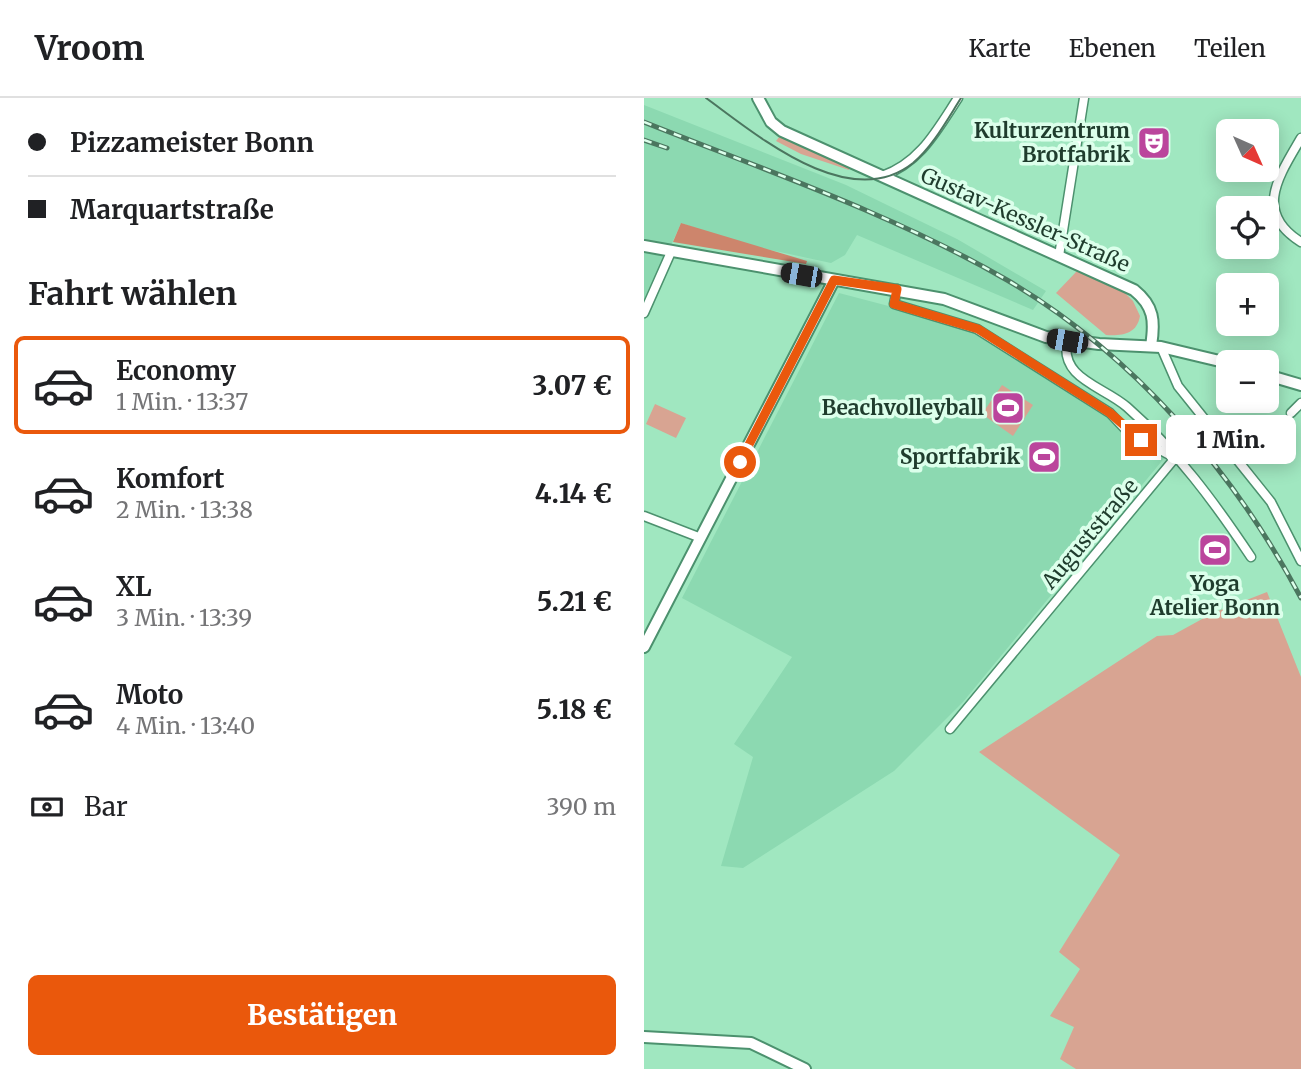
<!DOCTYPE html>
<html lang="de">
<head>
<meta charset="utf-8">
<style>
	body { margin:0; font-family:Merriweather,serif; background:#f6f6f6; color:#202124; height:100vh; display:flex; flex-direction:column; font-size:26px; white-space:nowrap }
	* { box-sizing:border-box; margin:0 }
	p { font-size:23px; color:#757577 }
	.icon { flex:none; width:38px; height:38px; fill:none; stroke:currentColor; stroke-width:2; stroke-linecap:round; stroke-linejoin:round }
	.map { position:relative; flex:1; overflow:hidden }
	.panel { display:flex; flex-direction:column; background:#fff; width:644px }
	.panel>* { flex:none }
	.banner { display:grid; align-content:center; height:154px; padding:0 28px; background:#fff }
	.needle { width:46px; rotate:135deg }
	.controls { position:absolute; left:572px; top:21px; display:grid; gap:14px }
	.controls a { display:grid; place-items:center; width:63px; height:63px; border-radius:10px; background:#fff; box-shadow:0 4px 18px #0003; font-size:35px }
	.end { position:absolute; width:32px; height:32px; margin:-16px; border:9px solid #ea580c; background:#fff; box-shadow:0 0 0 4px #fff }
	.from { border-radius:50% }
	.bubble { position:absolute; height:49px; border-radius:10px; background:#fff; box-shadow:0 4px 18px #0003; font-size:23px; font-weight:800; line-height:49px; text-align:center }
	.car { position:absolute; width:21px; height:42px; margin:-21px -10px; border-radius:9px; box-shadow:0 0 5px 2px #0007; background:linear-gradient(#222 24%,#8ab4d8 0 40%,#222 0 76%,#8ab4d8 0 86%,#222 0) }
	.banner b { display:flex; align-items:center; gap:24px; height:66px; font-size:26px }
	.banner b+b { border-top:2px solid #e0e0e0 }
	.banner i { width:18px; height:18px; background:#202124 }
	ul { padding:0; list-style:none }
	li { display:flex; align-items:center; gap:21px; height:98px; margin:0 14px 10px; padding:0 14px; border:4px solid transparent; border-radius:10px }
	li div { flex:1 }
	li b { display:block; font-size:26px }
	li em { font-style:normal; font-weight:800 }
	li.current { border-color:#ea580c }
	li>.icon { width:63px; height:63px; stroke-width:1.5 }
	h2 { padding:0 28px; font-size:32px; line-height:84px }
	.pay { display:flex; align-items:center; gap:18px; height:77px; padding:0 28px; font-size:26px }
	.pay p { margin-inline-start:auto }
	.primary-button { display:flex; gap:14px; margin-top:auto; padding:14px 28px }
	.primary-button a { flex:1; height:80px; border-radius:10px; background:#ea580c; color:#fff; font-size:28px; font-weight:800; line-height:80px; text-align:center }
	header { display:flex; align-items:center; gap:42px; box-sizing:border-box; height:98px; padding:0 35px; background:#fff; border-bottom:2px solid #e0e0e0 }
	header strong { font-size:33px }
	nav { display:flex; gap:38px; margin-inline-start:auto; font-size:24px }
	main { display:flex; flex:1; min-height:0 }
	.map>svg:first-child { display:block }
	.built { fill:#8cd9b1 }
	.green { fill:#d8a492 }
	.forest { fill:#cd856c }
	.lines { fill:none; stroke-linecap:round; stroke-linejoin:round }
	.street-casing { stroke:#4c916e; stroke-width:11 }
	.secondary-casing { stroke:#4c916e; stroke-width:14 }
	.street { stroke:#fff; stroke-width:8 }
	.secondary { stroke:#fff; stroke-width:10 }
	.tram { stroke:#4b765f; stroke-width:2 }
	.rail-casing { stroke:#4b765f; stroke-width:5 }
	.rail { stroke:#dcffeb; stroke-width:2.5; stroke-dasharray:8; stroke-linecap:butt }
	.route { stroke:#ea580c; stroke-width:9 }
	.labels { text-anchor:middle; stroke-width:7; stroke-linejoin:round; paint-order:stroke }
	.poi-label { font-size:21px; font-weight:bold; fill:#1f3c2d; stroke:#dcffeb; text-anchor:end }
	.street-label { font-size:21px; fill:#1f3c2d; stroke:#dcffeb }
</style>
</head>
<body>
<header>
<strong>Vroom</strong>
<nav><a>Karte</a><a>Ebenen</a><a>Teilen</a></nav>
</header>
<main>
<section class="panel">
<div class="banner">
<b><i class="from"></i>Pizzameister Bonn</b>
<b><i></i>Marquartstraße</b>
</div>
<h2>Fahrt wählen</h2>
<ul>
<li class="current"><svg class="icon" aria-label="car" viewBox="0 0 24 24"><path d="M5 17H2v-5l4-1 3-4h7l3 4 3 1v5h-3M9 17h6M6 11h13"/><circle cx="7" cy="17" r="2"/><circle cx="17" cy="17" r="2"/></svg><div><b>Economy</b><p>1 Min. · 13:37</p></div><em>3.07 €</em></li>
<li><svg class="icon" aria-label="car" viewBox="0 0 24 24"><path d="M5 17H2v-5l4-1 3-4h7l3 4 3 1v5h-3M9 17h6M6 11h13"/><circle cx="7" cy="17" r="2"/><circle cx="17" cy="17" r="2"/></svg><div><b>Komfort</b><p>2 Min. · 13:38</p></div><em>4.14 €</em></li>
<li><svg class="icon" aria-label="car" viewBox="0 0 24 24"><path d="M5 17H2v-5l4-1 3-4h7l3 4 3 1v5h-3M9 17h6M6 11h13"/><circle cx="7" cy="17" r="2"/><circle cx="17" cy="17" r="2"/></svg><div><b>XL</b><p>3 Min. · 13:39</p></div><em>5.21 €</em></li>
<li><svg class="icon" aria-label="car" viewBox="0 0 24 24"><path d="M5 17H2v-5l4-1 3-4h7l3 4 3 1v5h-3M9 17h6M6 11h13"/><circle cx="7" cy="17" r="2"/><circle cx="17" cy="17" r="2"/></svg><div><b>Moto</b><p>4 Min. · 13:40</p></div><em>5.18 €</em></li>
</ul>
<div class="pay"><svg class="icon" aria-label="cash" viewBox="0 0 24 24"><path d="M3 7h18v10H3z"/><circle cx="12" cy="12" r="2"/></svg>Bar<p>390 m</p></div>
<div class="primary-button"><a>Bestätigen</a></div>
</section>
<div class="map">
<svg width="657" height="971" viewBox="0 0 657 971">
	<rect width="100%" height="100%" fill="#a0e7c0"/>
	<g class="built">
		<path d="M0 7 202 87 313 141 402 193 389 212 213 137 201 157 187 165 94 145 37 125 0 208Z"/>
		<path d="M195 195 313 226 339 238 461 317 491 346 522 358 319 604 250 673 99 770 77 768 109 659 90 646 148 559 38 500Z"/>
	</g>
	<g class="green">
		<path d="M136 38 206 67 205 72 157 56 132 43Z"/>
		<path d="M433 173 481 195 489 203 496 218C493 236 478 238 462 237L412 195Z"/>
		<path d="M358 287 389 307 369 338 338 316Z"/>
		<path d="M11 306 42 320 32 340 2 326Z"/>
		<path d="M623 494 657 579V971H432L416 961 430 929 406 918 436 871 415 854 476 757 335 654 513 538 529 537 569 515Z"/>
	</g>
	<path class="forest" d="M37 125 163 163 162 166 29 144Z"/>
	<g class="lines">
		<defs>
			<g id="street">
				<path d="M657 40C635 78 609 114 657 144"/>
				<path d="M238 78C276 65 293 32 314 0"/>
				<path d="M415 158 440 0"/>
				<path d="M253 191 250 206 333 231 466 315 485 335 531 360"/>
				<path d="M0 215 27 154"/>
				<path d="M423 243C416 281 459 288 483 309 532 352 571 405 607 459"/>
				<path d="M517 249 534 288 627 404 657 463"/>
				<path d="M647 315 657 305"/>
				<path d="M0 418 57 440"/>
				<path d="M306 631 531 360"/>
			</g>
			<g id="secondary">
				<path d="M114 0 127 24 138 33 490 192C510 208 511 223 507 248"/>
				<path d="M0 148 300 201 402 239 455 246 517 249 584 265"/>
				<path d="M623 277 657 287"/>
				<path d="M0 549 190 182"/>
				<path d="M0 939 107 945 161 971"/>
			</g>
		</defs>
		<use href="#street" class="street-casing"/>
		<use href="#secondary" class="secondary-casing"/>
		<use href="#street" class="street"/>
		<use href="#secondary" class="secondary"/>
		<path class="tram" d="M62 0C113 37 205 116 269 65 289 48 303 22 317 0"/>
		<defs>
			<g id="rail">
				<path d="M0 24C123 73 249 116 363 182 489 256 589 372 657 500"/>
				<path d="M0 42 23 50"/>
			</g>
		</defs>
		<use href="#rail" class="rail-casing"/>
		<use href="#rail" class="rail"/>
	</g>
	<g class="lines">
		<path class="route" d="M96 364 190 182 253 191 250 206 334 231 466 315 497 342"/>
	</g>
	<defs>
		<symbol id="theatre-square" viewBox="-11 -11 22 22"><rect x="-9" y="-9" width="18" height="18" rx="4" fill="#bb459c" stroke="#dcffeb"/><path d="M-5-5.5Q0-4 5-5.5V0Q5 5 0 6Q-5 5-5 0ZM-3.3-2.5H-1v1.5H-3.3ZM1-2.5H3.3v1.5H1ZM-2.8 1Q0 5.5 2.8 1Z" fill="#fff"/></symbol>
		<symbol id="stadium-square" viewBox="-11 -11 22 22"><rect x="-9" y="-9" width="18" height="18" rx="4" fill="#bb459c" stroke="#dcffeb"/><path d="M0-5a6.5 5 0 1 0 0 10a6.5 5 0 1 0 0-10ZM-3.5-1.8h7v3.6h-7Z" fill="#fff"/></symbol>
	</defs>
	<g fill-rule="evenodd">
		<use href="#theatre-square" x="491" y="26" width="38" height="38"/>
		<use href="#stadium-square" x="345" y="291" width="38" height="38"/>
		<use href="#stadium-square" x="381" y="340" width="38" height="38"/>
		<use href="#stadium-square" x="552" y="433" width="38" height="38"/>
	</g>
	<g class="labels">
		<g class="poi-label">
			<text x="486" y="40">Kulturzentrum<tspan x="486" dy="24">Brotfabrik</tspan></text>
			<text x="340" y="317">Beachvolleyball</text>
			<text x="376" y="366">Sportfabrik</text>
			<text x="571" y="493" text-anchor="middle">Yoga<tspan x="571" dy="24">Atelier Bonn</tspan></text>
		</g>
		<g class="street-label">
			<text transform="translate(381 122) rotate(24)" y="7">Gustav-Kessler-Straße</text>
			<text transform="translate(446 436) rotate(-50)" y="7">Auguststraße</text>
		</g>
	</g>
</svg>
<div class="controls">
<a><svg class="needle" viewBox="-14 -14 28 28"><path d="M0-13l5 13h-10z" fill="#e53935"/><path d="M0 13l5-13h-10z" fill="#757577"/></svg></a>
<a><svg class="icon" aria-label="locate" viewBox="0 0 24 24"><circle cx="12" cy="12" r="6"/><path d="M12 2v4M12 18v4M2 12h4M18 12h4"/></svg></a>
<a>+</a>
<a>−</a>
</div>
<i class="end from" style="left:96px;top:364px"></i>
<i class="end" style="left:497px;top:342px"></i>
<div class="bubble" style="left:522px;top:317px;width:130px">1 Min.</div>
<i class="car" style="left:157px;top:177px;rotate:280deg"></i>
<i class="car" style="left:423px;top:243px;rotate:280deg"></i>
</div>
</main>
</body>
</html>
